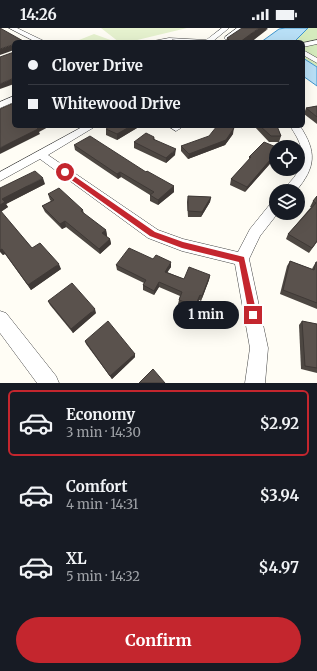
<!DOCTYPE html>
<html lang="en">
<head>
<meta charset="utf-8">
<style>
	body { margin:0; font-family:Merriweather,serif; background:#20242c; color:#f1f3f6; height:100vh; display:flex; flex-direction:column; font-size:15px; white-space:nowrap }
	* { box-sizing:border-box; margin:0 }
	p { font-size:13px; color:#9ea1a6 }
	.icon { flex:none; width:22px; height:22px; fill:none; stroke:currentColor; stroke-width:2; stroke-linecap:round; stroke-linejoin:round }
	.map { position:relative; height:355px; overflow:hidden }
	.details { display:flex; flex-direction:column; background:#171b24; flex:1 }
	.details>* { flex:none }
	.banner { position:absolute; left:12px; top:12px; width:293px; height:88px; border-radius:6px; box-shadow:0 4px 16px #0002; display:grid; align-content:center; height:88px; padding:0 16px; background:#171b24 }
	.buttons { position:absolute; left:269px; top:112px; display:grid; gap:8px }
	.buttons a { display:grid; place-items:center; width:36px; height:36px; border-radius:50%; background:#171b24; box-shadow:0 4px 16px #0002; font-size:20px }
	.end { position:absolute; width:18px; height:18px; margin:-9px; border:5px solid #c4262e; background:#fff; box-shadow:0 0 0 2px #fff }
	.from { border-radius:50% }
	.bubble { position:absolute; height:28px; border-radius:14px; background:#171b24; box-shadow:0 4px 16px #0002; font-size:13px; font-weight:700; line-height:28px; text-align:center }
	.banner b { display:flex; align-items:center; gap:14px; height:38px; font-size:15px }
	.banner b+b { border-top:1px solid #363941 }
	.banner i { width:10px; height:10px; background:#f1f3f6 }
	ul { padding:7px 0 0; list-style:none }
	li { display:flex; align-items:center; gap:12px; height:66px; margin:0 8px 6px; padding:0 8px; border:2px solid transparent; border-radius:6px }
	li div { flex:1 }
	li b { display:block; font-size:15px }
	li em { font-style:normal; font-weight:700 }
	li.current { border-color:#c4262e }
	li>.icon { width:36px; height:36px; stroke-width:1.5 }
	.button { display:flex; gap:8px; margin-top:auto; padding:8px 16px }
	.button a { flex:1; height:46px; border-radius:24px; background:#c4262e; color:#fff; font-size:16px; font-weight:700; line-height:46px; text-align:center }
	.status { display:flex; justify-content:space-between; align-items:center; height:28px; padding:0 20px; background:#171b24; direction:ltr }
	.status svg { height:11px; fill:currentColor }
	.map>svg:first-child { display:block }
	.green { fill:#d5ebbd }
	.pitch { fill:#e6f2cf }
	.water { fill:#b9e0f7; stroke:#3f96cf }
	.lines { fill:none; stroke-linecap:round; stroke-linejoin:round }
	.minor-casing { stroke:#444; stroke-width:1 }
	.minor { fill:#fff; fill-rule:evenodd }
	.wall { fill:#4d4742 }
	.shaded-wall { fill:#3f3936 }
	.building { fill:#5a524d; stroke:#3f3936 }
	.route { fill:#c4262e }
</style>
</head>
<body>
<div class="status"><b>14:26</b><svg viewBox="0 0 49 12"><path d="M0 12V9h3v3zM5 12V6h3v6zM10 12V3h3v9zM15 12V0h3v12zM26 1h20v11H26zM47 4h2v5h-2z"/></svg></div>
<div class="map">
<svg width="317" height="355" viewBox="0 0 317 355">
	<rect width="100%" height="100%" fill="#fffdf5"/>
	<path class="green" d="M308 0H317V39L303 30V14H294Z"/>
	<g class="pitch">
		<path d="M101 0H187L129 14H119Z"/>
		<path d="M94 6 116 14H74Z"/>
	</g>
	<g class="water">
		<path d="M285 0H308L294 14H261L279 1Z"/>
		<path d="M303 30 317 39V58L303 48Z"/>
	</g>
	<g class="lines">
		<defs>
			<g id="minor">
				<path d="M9 0H17L46 14H36Z"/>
				<path d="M222 0H229L212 14H148L169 10 206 12Z"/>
				<path d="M237 0H244L229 11H225V9Z"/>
				<path d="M317 12V16L303 19V15Z"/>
				<path d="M303 22 317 30V35L303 27Z"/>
				<path d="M14 68V74L0 80V74Z"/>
				<path d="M84 98H96L48 127 158 202 183 211 238 224 250 201 271 175 276 173V185H278L260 208 249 231 268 320 265 355H245L250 320 235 236 182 223 148 210 40 131 0 153V144Z"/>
				<path d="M168 98H180L181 100 176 103Z"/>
				<path d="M290 98H300C317 124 316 139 296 163H283C287 156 293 152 297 145 308 128 300 113 290 98Z"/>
				<path d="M0 283 6 285 56 348 59 355H37L0 305Z"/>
			</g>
		</defs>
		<use href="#minor" class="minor-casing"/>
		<use href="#minor" class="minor"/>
	</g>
	<g class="wall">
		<path d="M268 1 251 14H226L227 10Z"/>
		<path d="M317 78V96L304 86 306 80Z"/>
		<path d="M254 98H277L281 108 279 114H269Z"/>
		<path d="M137 100 117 112 106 107V101Z"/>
		<path d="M233 106 225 117 188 131 181 123V118Z"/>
		<path d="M154 109 155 112 175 127 166 135 134 120V114Z"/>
		<path d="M74 117 174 158V164L158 177 150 173V167L121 149 118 151 75 122Z"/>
		<path d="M276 119V129L245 164 230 157 231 151 249 132V129Z"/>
		<path d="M45 156 6 176 8 179 1 184 32 220 61 241 31 262 5 226 3 227 0 224V160Z"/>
		<path d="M48 166 83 182 84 186 106 202 107 208H106L110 211 111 216 100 226 66 199 62 201 45 184 42 178 51 173 50 172Z"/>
		<path d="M188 168 211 169 210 174 201 189H188L187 174Z"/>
		<path d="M317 168V214L309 225 286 211 288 206 311 179H310L313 173Z"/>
		<path d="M153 231 171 239 167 244 184 251 210 247 209 252 201 273 199 272 194 283 178 276 180 268 159 259 154 267 143 262V257L144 255 117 242 116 237Z"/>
		<path d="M290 233 312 241 313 239 316 234H317V281L280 266 287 238Z"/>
		<path d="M48 273 96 285 73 305 50 277Z"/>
		<path d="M302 293 317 296V345L301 341 299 297Z"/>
		<path d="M85 313 135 329 112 351 86 316Z"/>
	</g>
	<g class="shaded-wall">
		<path d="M259 0H268L251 14H240Z"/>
		<path d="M12 17 14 22 0 27V21Z"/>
		<path d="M14 50V56L0 61V56Z"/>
		<path d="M38 98H50L39 104 40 106 0 126V120Z"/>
		<path d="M131 98H137V100L117 112V106Z"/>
		<path d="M234 100 233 106 225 117 188 131 189 126Z"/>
		<path d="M176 121 175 127 166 135V130Z"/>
		<path d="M276 125V129L245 164 247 159Z"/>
		<path d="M120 144 121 149 118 151 117 146Z"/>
		<path d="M43 150 45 156 6 176 8 179 0 184V177L2 171Z"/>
		<path d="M174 158V164L158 177V172Z"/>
		<path d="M211 169 210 174 201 189 202 184Z"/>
		<path d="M65 193 66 199 62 201 60 196Z"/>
		<path d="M106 202 107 208 103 211 102 205Z"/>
		<path d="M110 211 111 216 100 226 99 221Z"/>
		<path d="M2 221 5 226 3 227 0 223V222Z"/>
		<path d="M171 234V239L165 248V244Z"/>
		<path d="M59 236 61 241 31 262 28 257Z"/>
		<path d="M210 247 209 252 201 273 202 268Z"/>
		<path d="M159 254V259L154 267V263Z"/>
		<path d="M200 267 199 272 194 283 195 278Z"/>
		<path d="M95 281 96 285 73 305 71 301Z"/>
		<path d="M135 326V329L112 351 110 348Z"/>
	</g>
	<g class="building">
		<path d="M0 0 25 14H14V18L12 17 0 21Z"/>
		<path d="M242 0H259L240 14H231L227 10Z"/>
		<path d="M172 12 188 14H171Z"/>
		<path d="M14 19V50L0 56V29L14 24Z"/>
		<path d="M14 75V98H38L36 99 38 101 0 120V81Z"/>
		<path d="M317 78V89L306 80Z"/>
		<path d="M111 98H131L117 106 106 101Z"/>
		<path d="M217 98H226L234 100 226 112 189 126 181 118 209 108Z"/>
		<path d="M260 98H277L281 108H271Z"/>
		<path d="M146 105 154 109 153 111 176 121 166 130 134 114Z"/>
		<path d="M90 108 146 144 147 143 174 158 158 172 150 167 154 164 120 144 117 146 74 117Z"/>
		<path d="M264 114 276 119V125L247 159 231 151 251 129H249Z"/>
		<path d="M35 143 43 150 2 171 5 174 0 177V160Z"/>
		<path d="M59 160 83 182 81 183 106 202 102 205 110 211 99 221 65 193 60 196 42 178 54 172 48 166Z"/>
		<path d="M188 168 211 169 202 184 188 183Z"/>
		<path d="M317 168V213L312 220 288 206 316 175 313 173Z"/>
		<path d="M0 182 32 220 40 215 59 236 28 257 2 221 0 222Z"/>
		<path d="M129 220 153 231 156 227 171 234 165 244 184 251 189 239 210 247 202 268 200 267 195 278 179 272 182 264 159 254 154 263 143 257 146 252 116 237Z"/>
		<path d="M290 233 314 242 316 234H317V275L283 262Z"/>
		<path d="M72 255 95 281 71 301 48 273Z"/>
		<path d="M108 293 135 326 110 348 85 313Z"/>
		<path d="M302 293 317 296V340L305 338Z"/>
		<path d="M153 341 165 355H139Z"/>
	</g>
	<path class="route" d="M63 143H67L155 204 183 214 244 229 257 287 256 290 253 291 249 287 239 234 182 220 150 208 63 146Z"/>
</svg>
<div class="buttons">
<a><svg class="icon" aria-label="locate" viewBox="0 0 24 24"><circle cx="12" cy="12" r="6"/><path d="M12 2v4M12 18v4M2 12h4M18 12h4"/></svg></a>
<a><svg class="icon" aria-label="layers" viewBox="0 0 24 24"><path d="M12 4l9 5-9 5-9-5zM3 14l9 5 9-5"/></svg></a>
</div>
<i class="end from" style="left:65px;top:144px"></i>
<i class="end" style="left:253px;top:287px"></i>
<div class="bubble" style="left:173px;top:273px;width:66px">1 min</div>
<div class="banner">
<b><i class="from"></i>Clover Drive</b>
<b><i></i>Whitewood Drive</b>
</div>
</div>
<section class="details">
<ul>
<li class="current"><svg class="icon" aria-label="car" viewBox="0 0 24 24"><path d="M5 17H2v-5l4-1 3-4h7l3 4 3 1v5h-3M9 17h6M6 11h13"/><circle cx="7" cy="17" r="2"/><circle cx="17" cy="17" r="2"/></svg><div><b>Economy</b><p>3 min · 14:30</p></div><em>$2.92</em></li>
<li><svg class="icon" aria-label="car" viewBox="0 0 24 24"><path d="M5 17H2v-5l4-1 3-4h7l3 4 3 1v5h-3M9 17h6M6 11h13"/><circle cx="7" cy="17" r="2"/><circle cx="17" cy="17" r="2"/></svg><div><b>Comfort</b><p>4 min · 14:31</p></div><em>$3.94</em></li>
<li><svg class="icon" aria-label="car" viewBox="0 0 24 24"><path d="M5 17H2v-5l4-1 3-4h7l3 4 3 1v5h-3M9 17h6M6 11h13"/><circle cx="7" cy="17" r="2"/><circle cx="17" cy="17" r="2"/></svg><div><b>XL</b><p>5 min · 14:32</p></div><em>$4.97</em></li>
</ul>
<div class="button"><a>Confirm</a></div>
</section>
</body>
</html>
